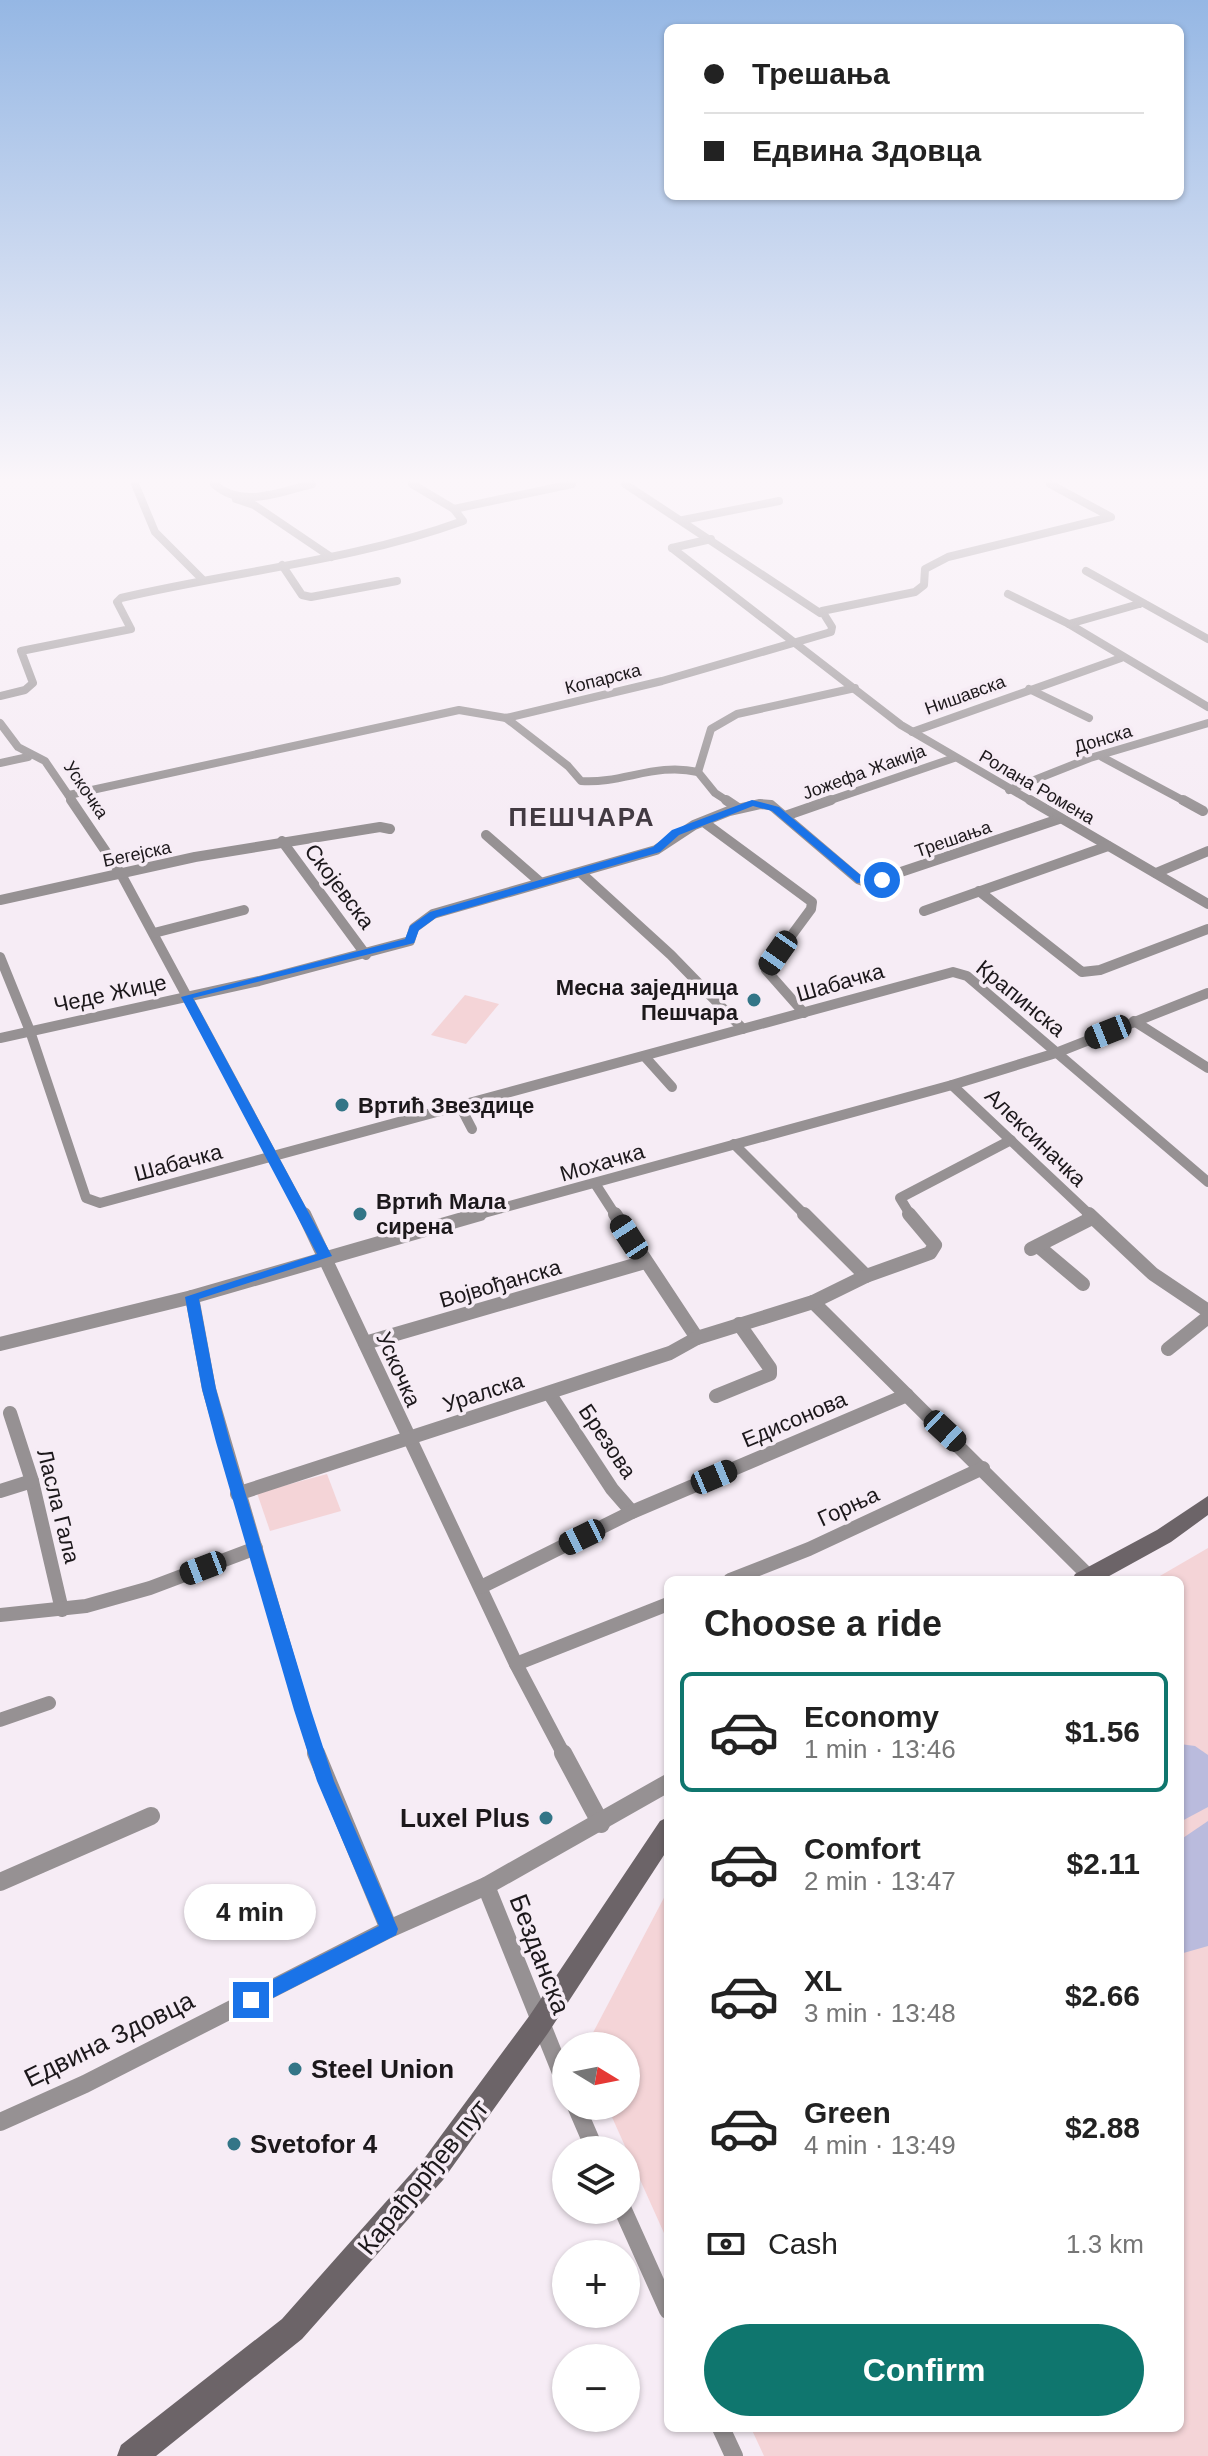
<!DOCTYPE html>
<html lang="en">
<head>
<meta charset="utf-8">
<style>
	body { margin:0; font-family:Arial,sans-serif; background:#f2f2f2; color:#222; height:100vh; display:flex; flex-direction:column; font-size:30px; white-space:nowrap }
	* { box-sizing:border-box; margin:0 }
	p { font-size:26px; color:#767676 }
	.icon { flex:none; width:44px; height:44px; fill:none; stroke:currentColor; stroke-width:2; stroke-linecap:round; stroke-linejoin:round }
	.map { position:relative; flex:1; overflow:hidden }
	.drawer { position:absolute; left:664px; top:1576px; width:520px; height:856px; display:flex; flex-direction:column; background:#fff; border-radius:12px; box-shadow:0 2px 6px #0004 }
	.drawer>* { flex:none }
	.hud { position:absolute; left:664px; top:24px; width:520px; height:176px; border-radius:12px; box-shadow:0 2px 6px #0004; display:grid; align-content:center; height:176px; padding:0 40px; background:#fff }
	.needle { width:52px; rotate:100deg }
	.tools { position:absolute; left:552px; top:2032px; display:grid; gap:16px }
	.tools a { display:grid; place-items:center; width:88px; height:88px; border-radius:50%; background:#fff; box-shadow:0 2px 6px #0004; font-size:40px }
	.end { position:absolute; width:36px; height:36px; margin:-18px; border:10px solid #1a73e8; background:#fff; box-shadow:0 0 0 4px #fff }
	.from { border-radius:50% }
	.bubble { position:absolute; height:56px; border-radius:28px; background:#fff; box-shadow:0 2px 6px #0004; font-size:26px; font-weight:800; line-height:56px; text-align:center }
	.car { position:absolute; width:24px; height:48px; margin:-24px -12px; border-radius:10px; box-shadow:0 0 6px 2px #0007; background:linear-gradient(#222 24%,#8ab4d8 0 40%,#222 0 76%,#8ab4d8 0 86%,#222 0) }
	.hud b { display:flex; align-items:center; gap:28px; height:76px; font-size:30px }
	.hud b+b { border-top:2px solid #e0e0e0 }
	.hud i { width:20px; height:20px; background:#222 }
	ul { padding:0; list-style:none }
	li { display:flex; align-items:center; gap:24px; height:120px; margin:0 16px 12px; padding:0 24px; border:4px solid transparent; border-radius:12px }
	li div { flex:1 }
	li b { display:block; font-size:30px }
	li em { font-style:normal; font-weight:800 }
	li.active { border-color:#0f766e }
	li>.icon { width:72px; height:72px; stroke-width:1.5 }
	h2 { padding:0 40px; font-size:36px; line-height:96px }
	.pay { display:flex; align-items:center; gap:20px; height:88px; padding:0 40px; font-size:30px }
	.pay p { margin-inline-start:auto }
	.button { display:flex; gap:16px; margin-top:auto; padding:16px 40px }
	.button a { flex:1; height:92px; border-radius:48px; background:#0f766e; color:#fff; font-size:32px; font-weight:800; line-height:92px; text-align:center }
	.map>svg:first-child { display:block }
	.green { fill:#f4d4d7 }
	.water { fill:#babbdd }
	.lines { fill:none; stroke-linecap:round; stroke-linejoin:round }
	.minor-far3 { stroke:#969193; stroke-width:8 }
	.minor-far2 { stroke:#969193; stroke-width:10 }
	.minor-far1 { stroke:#969193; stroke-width:14 }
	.minor { stroke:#969193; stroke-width:18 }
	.secondary { fill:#6c6468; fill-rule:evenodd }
	.route { fill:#1a73e8 }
	.poi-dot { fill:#337587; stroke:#f6ecf5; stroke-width:3 }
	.labels { text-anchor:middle; stroke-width:7; stroke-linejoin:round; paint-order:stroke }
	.far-street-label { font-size:18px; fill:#1c181b; stroke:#f6ecf5 }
	.street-label { font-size:22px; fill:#1c181b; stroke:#f6ecf5 }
	.poi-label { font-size:22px; font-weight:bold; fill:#1c181b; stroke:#f6ecf5; text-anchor:start }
	.far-district-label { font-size:26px; font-weight:bold; letter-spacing:2px; fill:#423a42; stroke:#f6ecf5 }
	.near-poi-label { font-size:26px; font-weight:bold; fill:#1c181b; stroke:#f6ecf5; text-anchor:start }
	.near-street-label { font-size:26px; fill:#1c181b; stroke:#f6ecf5 }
</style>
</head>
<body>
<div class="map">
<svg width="1208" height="2456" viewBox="0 0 1208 2456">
	<rect width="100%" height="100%" fill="#f6ecf5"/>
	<g class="green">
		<path d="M465 995 499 1004 466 1044 431 1035Z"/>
		<path d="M327 1474 341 1511 270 1531 257 1493Z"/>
		<path d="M1208 1548V2456H764L751 2428H1180V1580H1153Z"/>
		<path d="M668 1890V2242L607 2106H626V2046H586Z"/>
	</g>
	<g class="water">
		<path d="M1180 1744 1195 1746 1208 1755V1807L1180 1822Z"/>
		<path d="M1208 1821V1946L1180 1954V1840Z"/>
	</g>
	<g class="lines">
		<g class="minor-far3">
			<path d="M135 484 155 532 202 579"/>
			<path d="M214 484C241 509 280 492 312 484"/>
			<path d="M625 484 820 613"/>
			<path d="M236 499 254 505 331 557"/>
			<path d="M454 509 572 484"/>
			<path d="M683 520 779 501"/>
			<path d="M672 548 901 725 1033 802"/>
			<path d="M672 548 711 539"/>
			<path d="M282 565 302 595 311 597 397 581"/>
			<path d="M1086 571 1208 639"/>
			<path d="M1008 594 1069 624 1208 707"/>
			<path d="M1069 624 1139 604"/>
			<path d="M1029 689 1089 718"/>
			<path d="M0 696 25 690 33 683 21 651 131 629 117 602 121 598C235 571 353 561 463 521L454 509 412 484"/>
			<path d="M506 718 568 766 581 781C622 784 656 762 698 772"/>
			<path d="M0 723 18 747 45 761 73 802"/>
			<path d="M912 732 1121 658"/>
			<path d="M1102 757 1186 802"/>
			<path d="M0 763 28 757"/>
			<path d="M1009 790 1090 758 1208 723"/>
			<path d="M69 795 459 710 506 718 662 681 831 632 832 627 822 611 915 592 924 585 925 569 948 557 1111 517 1050 484"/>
			<path d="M729 802 715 793 698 772 711 729 737 714 855 688"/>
			<path d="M825 802 954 758"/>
		</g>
		<g class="minor-far2">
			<path d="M71 800 121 874 305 1216"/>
			<path d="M726 800 738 808"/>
			<path d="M1030 800 1208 904"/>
			<path d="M1183 800 1203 811"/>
			<path d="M785 816 831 800"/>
			<path d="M705 823 812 902 811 909 766 970 804 1013"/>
			<path d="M486 835 540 882"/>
			<path d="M282 841 366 955"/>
			<path d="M581 873 671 955 743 1029"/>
			<path d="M1156 873 1208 851"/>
			<path d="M979 891 1082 972 1100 970 1208 929"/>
			<path d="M0 900 195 857 380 827 390 829"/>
			<path d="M924 911 1108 846"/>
			<path d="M154 933 244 910"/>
			<path d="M0 957 30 1031 86 1198 100 1203 953 972 967 976 1208 1182"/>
			<path d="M1134 1021 1208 1068"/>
			<path d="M0 1038 259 981 410 941 414 928 433 914 656 850 694 825 729 811 760 804 771 805 858 879 868 883 1059 819"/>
			<path d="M646 1058 672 1087"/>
			<path d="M952 1085 1091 1216"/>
			<path d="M460 1106 472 1129"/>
			<path d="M734 1144 806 1216"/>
			<path d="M596 1185 616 1216"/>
			<path d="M473 1216 952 1085 1056 1053 1208 993"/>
			<path d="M911 1216 900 1198 1011 1140"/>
		</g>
		<g class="minor-far1">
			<path d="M304 1214 516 1664 564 1755"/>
			<path d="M615 1214 697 1338"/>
			<path d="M804 1214 866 1276"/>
			<path d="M1089 1214 1153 1274 1208 1311"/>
			<path d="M1038 1246 1083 1284"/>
			<path d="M1031 1249 1092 1218"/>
			<path d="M192 1297 209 1389 316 1755"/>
			<path d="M813 1302 1090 1577"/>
			<path d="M365 1343 645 1262"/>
			<path d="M0 1344 192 1297 480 1214"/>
			<path d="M1168 1349 1208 1317"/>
			<path d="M549 1393 612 1489 632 1512"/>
			<path d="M716 1396 770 1374V1368L739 1324"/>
			<path d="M10 1413 32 1481 62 1610"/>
			<path d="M0 1491 32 1481"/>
			<path d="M237 1494 670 1353 697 1338 813 1302 866 1276 930 1253 935 1245 909 1214"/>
			<path d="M730 1580 809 1549 983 1468"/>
			<path d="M481 1587 632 1512 907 1395"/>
			<path d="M0 1615 86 1606 150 1588 256 1548"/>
			<path d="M516 1664 668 1604"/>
			<path d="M0 1720 49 1703"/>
		</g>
		<g class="minor">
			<path d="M316 1753 389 1929"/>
			<path d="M563 1753 601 1824"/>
			<path d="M0 1882 151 1816"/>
			<path d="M486 1886 566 2085"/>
			<path d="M576 2106 595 2150"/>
			<path d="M0 2122 85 2084 389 1929 486 1886 668 1783"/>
			<path d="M623 2210 668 2310"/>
			<path d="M721 2428 734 2456"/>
		</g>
		<g class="secondary">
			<path d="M1208 1496V1515L1171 1542 1102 1580H1072L1075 1574 1157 1530Z"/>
			<path d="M668 1817V1849L548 2033 443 2180 302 2339 156 2456H117L121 2445 282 2319 423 2160 530 2015 660 1821Z"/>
		</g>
	</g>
	<linearGradient id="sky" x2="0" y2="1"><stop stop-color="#95b7e4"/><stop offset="0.58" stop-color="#fbf6fa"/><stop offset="1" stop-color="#fbf6fa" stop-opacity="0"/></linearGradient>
	<rect width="1208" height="828" fill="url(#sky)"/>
	<path class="route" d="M752 800 779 807 864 878 887 880 857 883 772 811 753 806 679 835 660 852 437 917 419 930 414 943 193 998 332 1256 199 1299 216 1389 230 1442 311 1710 334 1781 398 1929 396 1935 257 2006H244V1994L379 1926 317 1781 294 1710 216 1442 202 1389 185 1297 317 1254 181 997 405 939 410 926 430 912 653 847 672 830Z"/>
	<g class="poi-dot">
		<circle cx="754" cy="1000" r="8"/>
		<circle cx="342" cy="1105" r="8"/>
		<circle cx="360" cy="1214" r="8"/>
		<circle cx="546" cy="1818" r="8"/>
		<circle cx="295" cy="2069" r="8"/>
		<circle cx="234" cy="2144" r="8"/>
	</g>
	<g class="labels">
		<g class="far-street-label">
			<text transform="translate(603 679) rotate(-14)" y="6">Копарска</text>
			<text transform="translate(965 695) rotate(-20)" y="6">Нишавска</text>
			<text transform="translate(1103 739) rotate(-17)" y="6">Донска</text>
			<text transform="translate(864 772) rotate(-20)" y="6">Јожефа Жакија</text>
			<text transform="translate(1037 787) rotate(30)" y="6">Ролана Ромена</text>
			<text transform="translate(86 790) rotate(56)" y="6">Ускочка</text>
			<text transform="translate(953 839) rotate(-19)" y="6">Трешања</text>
			<text transform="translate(137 854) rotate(-12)" y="6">Бегејска</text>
		</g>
		<g class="street-label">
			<text transform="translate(340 886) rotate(53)" y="8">Скојевска</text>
			<text transform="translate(840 982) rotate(-16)" y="8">Шабачка</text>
			<text transform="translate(110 993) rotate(-12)" y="8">Чеде Жице</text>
			<text transform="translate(1021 998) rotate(39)" y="8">Крапинска</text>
			<text transform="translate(1036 1137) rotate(44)" y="8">Алексиначка</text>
			<text transform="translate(178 1162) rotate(-15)" y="8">Шабачка</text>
			<text transform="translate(602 1162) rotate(-16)" y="8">Мохачка</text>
			<text transform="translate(500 1283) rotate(-16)" y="8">Војвођанска</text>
			<text transform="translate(399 1369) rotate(66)" y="8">Ускочка</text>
			<text transform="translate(483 1392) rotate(-18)" y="8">Уралска</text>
			<text transform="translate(794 1419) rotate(-23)" y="8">Едисонова</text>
			<text transform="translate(608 1441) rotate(56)" y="8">Брезова</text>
			<text transform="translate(59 1506) rotate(76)" y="8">Ласла Гала</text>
			<text transform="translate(848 1506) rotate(-25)" y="8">Горња</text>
		</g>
		<g class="poi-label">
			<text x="738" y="995" text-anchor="end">Месна заједница<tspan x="738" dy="25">Пешчара</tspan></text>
			<text x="358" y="1113">Вртић Звездице</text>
			<text x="376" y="1209">Вртић Мала<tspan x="376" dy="25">сирена</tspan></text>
		</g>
		<g class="far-district-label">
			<text x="582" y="826">ПЕШЧАРА</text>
		</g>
		<g class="near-poi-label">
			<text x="530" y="1827" text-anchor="end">Luxel Plus</text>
			<text x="311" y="2078">Steel Union</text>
			<text x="250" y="2153">Svetofor 4</text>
		</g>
		<g class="near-street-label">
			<text transform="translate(540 1954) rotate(69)" y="9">Безданска</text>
			<text transform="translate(109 2039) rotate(-26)" y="9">Едвина Здовца</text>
			<text transform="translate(423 2177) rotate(-51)" y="9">Карађорђев пут</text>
		</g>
	</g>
</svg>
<div class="tools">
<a><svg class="needle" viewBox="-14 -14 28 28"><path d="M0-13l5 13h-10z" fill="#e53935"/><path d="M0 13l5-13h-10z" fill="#767676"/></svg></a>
<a><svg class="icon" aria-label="layers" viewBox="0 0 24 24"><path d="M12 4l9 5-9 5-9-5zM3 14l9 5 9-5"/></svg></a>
<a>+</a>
<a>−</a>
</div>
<i class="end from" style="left:882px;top:880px"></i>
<i class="end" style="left:251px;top:2000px"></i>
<div class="bubble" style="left:184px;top:1884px;width:132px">4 min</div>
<i class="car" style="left:778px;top:953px;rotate:215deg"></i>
<i class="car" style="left:1108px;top:1032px;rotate:248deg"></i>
<i class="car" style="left:629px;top:1237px;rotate:327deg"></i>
<i class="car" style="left:945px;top:1431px;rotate:133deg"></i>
<i class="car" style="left:714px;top:1477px;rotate:67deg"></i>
<i class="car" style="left:582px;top:1537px;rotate:244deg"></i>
<i class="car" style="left:203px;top:1568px;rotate:249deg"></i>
<div class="hud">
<b><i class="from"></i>Трешања</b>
<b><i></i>Едвина Здовца</b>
</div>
<section class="drawer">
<h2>Choose a ride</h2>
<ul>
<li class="active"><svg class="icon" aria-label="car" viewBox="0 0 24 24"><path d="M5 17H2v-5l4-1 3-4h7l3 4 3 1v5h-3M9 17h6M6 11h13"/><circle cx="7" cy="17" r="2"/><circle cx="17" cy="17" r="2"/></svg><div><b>Economy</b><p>1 min · 13:46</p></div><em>$1.56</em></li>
<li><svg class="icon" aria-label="car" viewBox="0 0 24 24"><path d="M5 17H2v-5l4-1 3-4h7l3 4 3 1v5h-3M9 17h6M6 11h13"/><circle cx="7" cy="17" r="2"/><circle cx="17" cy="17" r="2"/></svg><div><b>Comfort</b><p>2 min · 13:47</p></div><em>$2.11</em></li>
<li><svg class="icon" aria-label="car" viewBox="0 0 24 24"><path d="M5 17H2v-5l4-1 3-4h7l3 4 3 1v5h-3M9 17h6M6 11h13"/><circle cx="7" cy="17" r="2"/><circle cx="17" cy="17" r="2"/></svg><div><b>XL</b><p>3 min · 13:48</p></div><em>$2.66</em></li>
<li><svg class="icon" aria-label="car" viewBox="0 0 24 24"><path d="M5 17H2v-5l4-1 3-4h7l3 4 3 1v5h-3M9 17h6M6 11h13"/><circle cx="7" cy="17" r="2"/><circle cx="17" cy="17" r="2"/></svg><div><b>Green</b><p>4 min · 13:49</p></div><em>$2.88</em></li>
</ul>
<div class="pay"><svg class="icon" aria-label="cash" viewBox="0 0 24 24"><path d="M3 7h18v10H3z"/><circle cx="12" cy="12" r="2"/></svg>Cash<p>1.3 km</p></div>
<div class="button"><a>Confirm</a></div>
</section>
</div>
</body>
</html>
